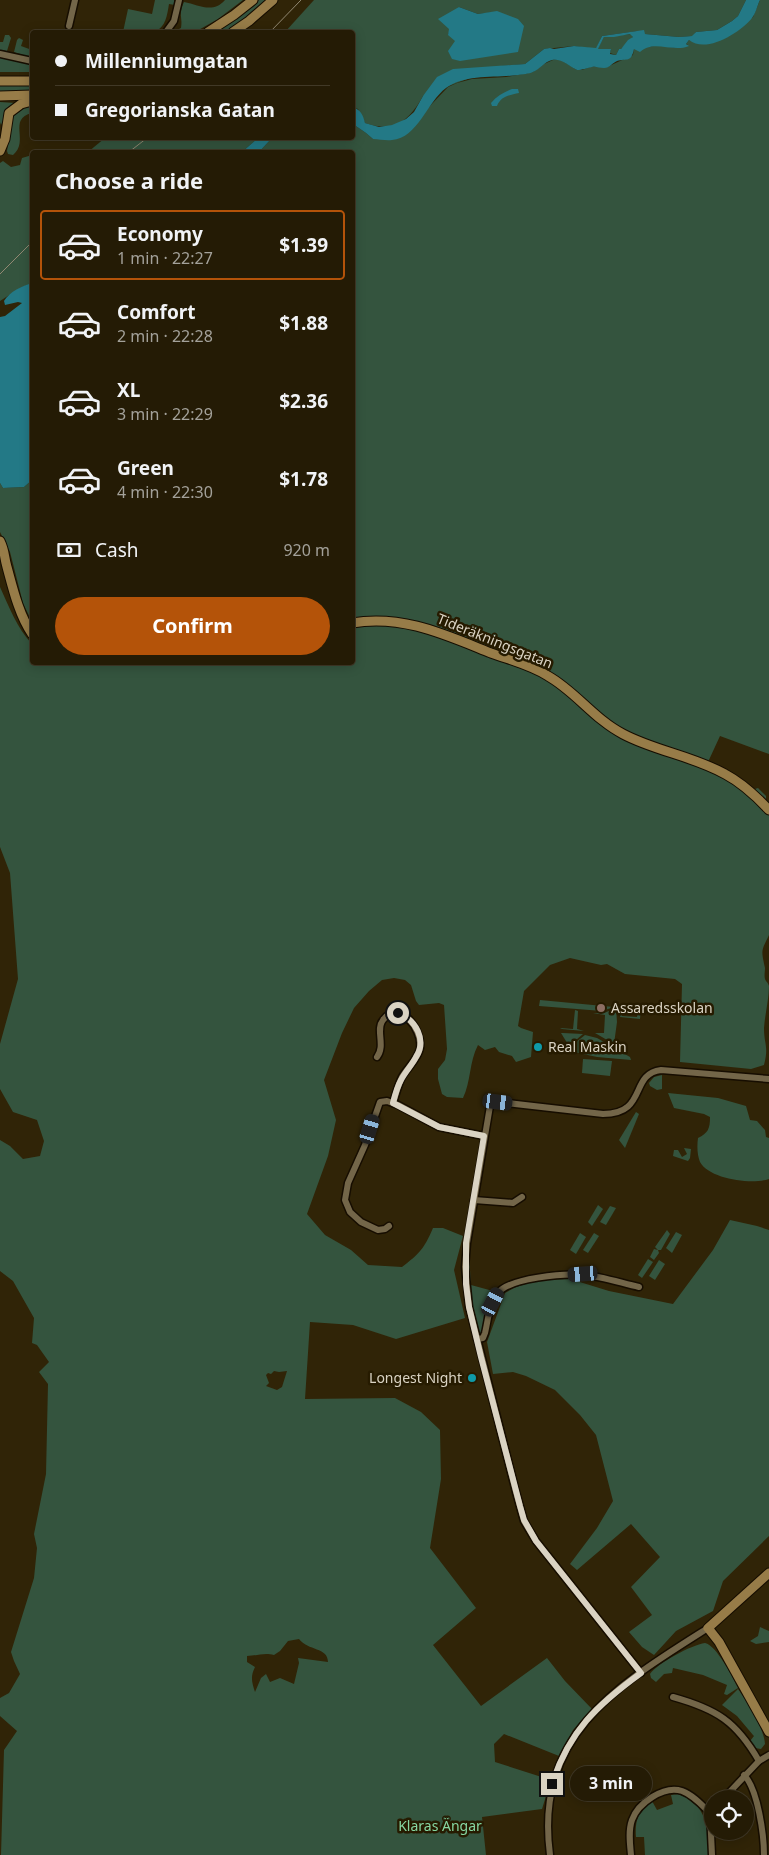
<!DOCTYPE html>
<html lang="en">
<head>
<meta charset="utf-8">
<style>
	body { margin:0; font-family:"Noto Sans",sans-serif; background:#2c240f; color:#f1f3f6; height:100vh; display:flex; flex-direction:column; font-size:19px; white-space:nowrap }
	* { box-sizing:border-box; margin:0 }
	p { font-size:16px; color:#a3a19a }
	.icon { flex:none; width:28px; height:28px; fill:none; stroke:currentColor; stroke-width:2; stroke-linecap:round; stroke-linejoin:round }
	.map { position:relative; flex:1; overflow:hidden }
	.details { position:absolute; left:30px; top:150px; width:325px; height:515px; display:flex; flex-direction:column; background:#241b05; border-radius:5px; box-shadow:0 2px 12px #0003,0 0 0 1px #413927 }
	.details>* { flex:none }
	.banner { position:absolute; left:30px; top:30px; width:325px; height:110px; border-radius:5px; box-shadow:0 2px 12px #0003,0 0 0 1px #413927; display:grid; align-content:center; height:110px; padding:0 25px; background:#241b05 }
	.tools { position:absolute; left:704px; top:1790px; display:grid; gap:10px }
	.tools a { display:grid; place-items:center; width:50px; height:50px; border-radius:50%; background:#241b05; box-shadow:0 2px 12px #0003,0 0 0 1px #413927; font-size:25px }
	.end { position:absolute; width:22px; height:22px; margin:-11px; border:6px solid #dad3c3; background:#111; box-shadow:0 0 0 2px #111 }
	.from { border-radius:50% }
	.bubble { position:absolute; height:35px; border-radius:18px; background:#241b05; box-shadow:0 2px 12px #0003,0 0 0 1px #413927; font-size:16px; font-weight:700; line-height:35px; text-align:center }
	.car { position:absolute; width:15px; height:30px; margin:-15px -8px; border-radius:6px; box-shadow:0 0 4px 1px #0007; background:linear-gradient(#222 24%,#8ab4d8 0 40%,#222 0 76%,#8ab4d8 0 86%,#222 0) }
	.banner b { display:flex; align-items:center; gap:18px; height:48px; font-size:19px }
	.banner b+b { border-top:1px solid #413927 }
	.banner i { width:12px; height:12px; background:#f1f3f6 }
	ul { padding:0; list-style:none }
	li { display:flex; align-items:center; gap:15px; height:70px; margin:0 10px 8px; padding:0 15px; border:2px solid transparent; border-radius:5px }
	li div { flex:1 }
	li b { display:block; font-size:19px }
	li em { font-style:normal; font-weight:700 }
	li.active { border-color:#b45309 }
	li>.icon { width:45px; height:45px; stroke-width:1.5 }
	h2 { padding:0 25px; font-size:22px; line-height:60px }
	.pay { display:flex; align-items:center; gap:12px; height:55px; padding:0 25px; font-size:19px }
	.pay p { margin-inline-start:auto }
	.cta { display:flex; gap:10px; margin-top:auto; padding:10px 25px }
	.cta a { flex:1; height:58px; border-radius:30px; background:#b45309; color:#fff; font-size:20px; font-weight:700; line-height:58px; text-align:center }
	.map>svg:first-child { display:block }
	.green { fill:#34543e; fill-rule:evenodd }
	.water { fill:#237986; fill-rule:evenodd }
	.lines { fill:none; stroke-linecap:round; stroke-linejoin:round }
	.street-casing { stroke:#160d00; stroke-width:9 }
	.secondary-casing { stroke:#160d00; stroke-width:11 }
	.street { stroke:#736649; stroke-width:6 }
	.secondary { stroke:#977c48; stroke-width:9 }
	.tram { stroke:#918872; stroke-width:1 }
	.route { stroke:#dad3c3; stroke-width:6 }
	.education-dot { fill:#8d6e63; stroke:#261b00; stroke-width:2 }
	.culture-dot { fill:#0f9aa8; stroke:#261b00; stroke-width:2 }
	.labels { text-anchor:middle; stroke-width:5; stroke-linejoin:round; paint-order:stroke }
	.street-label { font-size:14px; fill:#dad3c3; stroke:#261b00 }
	.poi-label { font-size:14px; fill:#dad3c3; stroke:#261b00; text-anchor:start }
	.park-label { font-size:14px; fill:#86d7a2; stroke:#261b00 }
</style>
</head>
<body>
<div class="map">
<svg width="769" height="1855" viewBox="0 0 769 1855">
	<rect width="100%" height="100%" fill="#302407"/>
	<g class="green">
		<path d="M155 0H174L175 5 169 4C167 16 166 26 155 32H123L128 9 152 14Z"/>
		<path d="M225 0H243L218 19 195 32H173L181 28C183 18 178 15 184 2 199 5 213 14 225 0Z"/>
		<path d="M259 0H268L226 32H216Z"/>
		<path d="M314 0H746L738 16 732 21 717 30 696 32 693 36 679 37 645 34 638 31 602 36 596 49 574 46 544 49 525 64 501 66 423 96C409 121 394 133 365 123L358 109 353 107 352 32H285ZM459 7 478 14 497 12 448 35Z"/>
		<path d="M760 0H769V754L720 736 708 762 755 789 758 788 766 796V801L769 804V935C761 952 761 949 765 968 765 971 764 976 765 979 766 982 768 982 769 986 769 999 765 1014 764 1028 764 1045 769 1046 764 1065L751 1069 680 1062 682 984 675 979 625 974 607 964 601 965 570 958 550 965 524 991 518 1026 521 1028 533 1032 531 1057 516 1062 512 1056 499 1052 495 1047 485 1050 478 1045C469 1062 471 1082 463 1098L447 1097 442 1094 438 1079V1069L445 1060 447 1049 444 1005 439 1003 419 1005 416 1001 411 985 405 980 394 978 382 980 369 991 354 1008 342 1033 324 1080 336 1120 328 1156 307 1214 325 1235 351 1250 368 1265 402 1267C419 1254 424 1249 433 1228H443L463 1236 454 1270 465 1318 396 1339 353 1325 310 1322 305 1399 395 1398 421 1412 440 1430 441 1479 430 1548 476 1608 433 1645 481 1706 547 1658 565 1681 592 1709 573 1730 559 1756 504 1734 494 1744 495 1762 551 1780 542 1809 482 1817 486 1855H1L4 1750 17 1731 0 1716V1698L9 1693 20 1674 14 1661 11 1652 34 1578 37 1548 34 1534 46 1474 48 1384 39 1372 49 1362 37 1345 32 1343 34 1318 13 1281 0 1271V1140L10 1146 23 1159 40 1156 44 1141 37 1120 13 1112 0 1089V1044L18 979 10 873 0 847V587C9 607 17 628 32 644V662H352V152H259L272 138H352L353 124 366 133 373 139 429 107 448 87 457 83 472 79 506 77 533 72 544 64 553 60H561L577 70H582L590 67H607L633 55 634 49 660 45 674 48 688 45 686 44 689 40 708 44 718 40 753 17ZM274 1371 279 1372 287 1371 282 1387 277 1390 266 1386 269 1383 266 1375 268 1373 271 1374ZM299 1639C308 1651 328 1647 328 1662L298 1658 299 1663 294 1684 280 1678 270 1682 266 1674 261 1678 255 1692C252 1682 250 1677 255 1667L247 1662V1656C257 1656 264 1652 274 1655L280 1651 288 1641Z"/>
		<path d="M631 34 633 37 621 49H619L616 55 610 53 611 50H597L604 37Z"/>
		<path d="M5 35H9L11 38 7 51 0 50V42H3Z"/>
		<path d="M19 38 23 40 21 46 32 50V58L14 52 17 40Z"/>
		<path d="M0 57 32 63V72H0Z"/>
		<rect x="0" y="86" width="32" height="5"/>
		<path d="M0 102 15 103 6 114 1 125 0 122Z"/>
		<path d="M32 106V113C7 119 30 141 13 155L8 154 7 151C12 129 3 110 32 106Z"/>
		<path d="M105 138H258L242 152H88Z"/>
		<path d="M32 155V283L20 288 0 301V163L3 161 11 167 20 165 22 158Z"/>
		<path d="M32 480V622L23 603 10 552 0 532V483L3 488 24 487Z"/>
		<path d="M540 1000 614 1007 602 1011 539 1006Z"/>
		<path d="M620 1007 641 1009 640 1019 620 1017 621 1013 622 1016 637 1017 638 1010 623 1008 622 1011H620L619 1009Z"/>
		<path d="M616 1008 617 1022 614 1044 595 1033H604L605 1015 593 1013H604Z"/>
		<path d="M575 1010 578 1011 577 1029 584 1031 562 1029 560 1028 573 1029Z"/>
		<path d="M561 1033H563L583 1034 569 1046Z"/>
		<path d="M585 1035 597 1038 630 1057 631 1060 597 1057 574 1052 570 1047Z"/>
		<path d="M583 1059 612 1061 610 1076 582 1073Z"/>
		<path d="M662 1075V1089L657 1090 650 1086 649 1083 654 1077Z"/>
		<path d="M668 1093 718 1098 746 1106 750 1120 757 1121 765 1130 766 1137 769 1138V1179C752 1185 709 1179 700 1162 697 1155 697 1145 698 1138 708 1133 710 1129 710 1117L704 1114 674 1108Z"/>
		<path d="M636 1112 639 1114 625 1148 619 1140Z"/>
		<path d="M684 1148 691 1149 690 1158 688 1161 673 1156 674 1150H678L682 1157 687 1154Z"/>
		<path d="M598 1205 603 1209 592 1226 588 1222Z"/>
		<path d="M610 1206 616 1208 606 1225 600 1222Z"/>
		<path d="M730 1220 757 1226 769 1230V1536L723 1581 713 1611 676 1631 654 1655 642 1647 629 1632 652 1615 631 1587 660 1557 631 1524 577 1570 570 1564 597 1528 613 1501 596 1435 580 1415 555 1390 526 1376 513 1372 493 1374 487 1342 505 1293 516 1287 538 1280 570 1279 609 1291 673 1304 713 1250Z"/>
		<path d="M667 1230 670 1234 661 1250H658L659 1253 654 1260 650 1257 654 1249 658 1250 655 1247Z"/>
		<path d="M676 1232 682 1235 672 1253 666 1248Z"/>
		<path d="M580 1233 586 1237 576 1254 570 1250Z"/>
		<path d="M594 1233 599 1236 588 1253 583 1250Z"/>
		<path d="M469 1255 471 1285 493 1291 495 1290 488 1305 482 1331 480 1334H478C471 1308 467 1282 469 1255Z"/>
		<path d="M648 1259 653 1262 642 1278 638 1275Z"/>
		<path d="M659 1260 665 1264 655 1280 649 1276Z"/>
		<path d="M760 1627 769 1631V1642L756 1644 750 1641 758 1636Z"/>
		<path d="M705 1643C717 1646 732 1676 738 1688L727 1695 724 1694 727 1685 703 1675 673 1668 672 1673 664 1674 656 1682 651 1678 650 1674C658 1663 691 1645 705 1643Z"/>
		<path d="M738 1689C748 1703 764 1728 765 1744L761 1749 755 1748 750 1741 754 1736 753 1735 737 1716 722 1705Z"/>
		<path d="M678 1794C707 1804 708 1827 709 1855H645L644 1837H636C635 1819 638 1813 652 1801L657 1810 673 1804 671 1795Z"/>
	</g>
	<g class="water">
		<path d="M746 0H760C757 6 756 13 752 18 740 33 706 54 689 40L686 44 689 46C672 53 654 39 640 52L634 49C631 63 627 58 617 61 612 63 610 68 604 68 599 68 596 66 592 67 586 68 583 70 577 70 569 66 561 58 552 60 544 62 540 69 533 72 529 74 522 74 518 75 496 78 465 74 446 88 427 102 418 138 392 140 386 141 379 139 373 139L366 133 353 124V107C361 110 363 115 365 123L379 127 392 125 406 119 414 112 423 96 437 77 453 69 525 64 544 49 550 48 554 49 574 46 596 48 602 36 644 30 645 34 679 37 692 36 696 32 717 30 732 21 738 16ZM630 34 633 37 628 40 621 49H619L616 55 610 54 611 49H598L604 37H614Z"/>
		<path d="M459 7 478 14 497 11 518 19 524 26 518 52 460 61 452 59 448 51 455 41 448 35 449 29 438 19Z"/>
		<path d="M512 89H518L519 93C510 95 501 96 497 106H492L491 103C497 96 504 92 512 89Z"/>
		<path d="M258 138H272L259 152H242Z"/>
		<path d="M32 283V294L29 299 32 301V480L24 487 3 488 0 483V317L5 316 22 303 18 302 5 305 4 301C10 291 22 286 32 283Z"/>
	</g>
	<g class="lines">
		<defs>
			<g id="street">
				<path d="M69 26 75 0"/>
				<path d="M166 32 174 21 179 0"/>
				<path d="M0 54 32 61"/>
				<path d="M377 1057C386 1045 375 1030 383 1020 398 998 423 1029 420 1048 418 1059 408 1067 402 1077 398 1085 396 1094 393 1103"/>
				<path d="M474 1200 513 1203 522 1197"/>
				<path d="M389 1226 385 1229 378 1230 361 1222 350 1212 345 1200 348 1183 365 1145 380 1102 387 1101 398 1105 439 1127 484 1136"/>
				<path d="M477 1339 483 1338 485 1333C488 1321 489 1303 498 1293 509 1278 565 1273 583 1275 601 1276 621 1283 639 1287"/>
				<path d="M641 1673 536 1541 524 1521 516 1492 469 1307 465 1267 467 1243 490 1106 492 1103 498 1102 603 1114C648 1114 629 1074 661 1070L769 1079"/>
				<path d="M673 1697C716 1709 736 1721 759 1761"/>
				<path d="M744 1775C758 1789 764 1836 764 1855"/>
				<path d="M723 1799 759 1761 769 1755"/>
				<path d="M550 1855C534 1734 618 1685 708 1628"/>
				<path d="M631 1855C630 1844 628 1831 632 1820 638 1803 664 1785 682 1791 693 1795 702 1805 710 1813L712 1855"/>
			</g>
			<g id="secondary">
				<path d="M208 32 234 15 253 0"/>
				<path d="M233 32 249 21 273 0"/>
				<path d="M0 81H32"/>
				<path d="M0 96 32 95"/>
				<path d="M0 151 5 139 9 113 21 104 32 101"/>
				<path d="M0 541C5 551 4 557 7 567 13 589 19 615 32 634"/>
				<path d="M352 623C402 614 446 635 491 653 510 660 531 665 548 676 575 691 594 719 623 734 655 751 693 756 725 774 742 783 756 796 769 810"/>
				<path d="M769 1573 708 1628 719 1642 769 1732"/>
			</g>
		</defs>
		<use href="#street" class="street-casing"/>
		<use href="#secondary" class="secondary-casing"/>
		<use href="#street" class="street"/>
		<use href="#secondary" class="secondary"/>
		<g class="tram">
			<path d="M270 32 301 0"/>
			<path d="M129 152 147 138"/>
			<path d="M0 274 32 242"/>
		</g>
	</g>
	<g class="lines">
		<path class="route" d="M398 1013C416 1020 427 1040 416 1057 412 1065 405 1072 401 1080 397 1087 395 1095 393 1103L439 1127 484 1136 466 1243V1284L469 1307 481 1357 520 1506 524 1520 536 1541 641 1673C597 1705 569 1731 552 1784"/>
	</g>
	<circle class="education-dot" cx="601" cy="1008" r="5"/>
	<g class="culture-dot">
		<circle cx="538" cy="1047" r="5"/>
		<circle cx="472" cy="1378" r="5"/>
	</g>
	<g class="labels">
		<g class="street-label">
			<text transform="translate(495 641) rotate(22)" y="5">Tideräkningsgatan</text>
		</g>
		<g class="poi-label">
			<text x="611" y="1013">Assaredsskolan</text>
			<text x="548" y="1052">Real Maskin</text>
			<text x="462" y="1383" text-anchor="end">Longest Night</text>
		</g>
		<g class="park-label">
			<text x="440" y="1831">Klaras Ängar</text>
		</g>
	</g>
</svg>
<div class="tools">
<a><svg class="icon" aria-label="locate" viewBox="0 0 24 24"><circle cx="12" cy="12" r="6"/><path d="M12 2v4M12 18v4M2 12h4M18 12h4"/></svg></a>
</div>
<i class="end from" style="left:398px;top:1013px"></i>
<i class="end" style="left:552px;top:1784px"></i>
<div class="bubble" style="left:570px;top:1766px;width:82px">3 min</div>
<i class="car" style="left:498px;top:1102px;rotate:97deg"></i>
<i class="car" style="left:370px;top:1129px;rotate:17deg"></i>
<i class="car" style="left:583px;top:1274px;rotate:266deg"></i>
<i class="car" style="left:493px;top:1302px;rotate:28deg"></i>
<div class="banner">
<b><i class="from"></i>Millenniumgatan</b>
<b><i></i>Gregorianska Gatan</b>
</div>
<section class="details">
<h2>Choose a ride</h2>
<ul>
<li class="active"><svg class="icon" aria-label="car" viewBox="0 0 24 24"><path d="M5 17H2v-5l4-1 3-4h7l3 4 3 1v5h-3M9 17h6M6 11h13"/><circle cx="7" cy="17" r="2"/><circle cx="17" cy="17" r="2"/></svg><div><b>Economy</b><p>1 min · 22:27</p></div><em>$1.39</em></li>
<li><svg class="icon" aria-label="car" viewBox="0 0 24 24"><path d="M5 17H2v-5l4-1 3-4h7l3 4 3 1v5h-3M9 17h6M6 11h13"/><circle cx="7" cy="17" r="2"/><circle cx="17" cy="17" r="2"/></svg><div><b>Comfort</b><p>2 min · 22:28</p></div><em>$1.88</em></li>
<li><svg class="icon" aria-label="car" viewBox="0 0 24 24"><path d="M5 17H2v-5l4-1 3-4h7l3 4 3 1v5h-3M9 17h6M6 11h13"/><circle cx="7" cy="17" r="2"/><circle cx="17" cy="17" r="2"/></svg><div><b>XL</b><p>3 min · 22:29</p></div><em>$2.36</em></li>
<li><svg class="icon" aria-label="car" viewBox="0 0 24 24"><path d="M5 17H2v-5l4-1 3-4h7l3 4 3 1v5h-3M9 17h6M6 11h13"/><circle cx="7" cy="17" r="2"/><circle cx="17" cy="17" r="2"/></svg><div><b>Green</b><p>4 min · 22:30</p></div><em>$1.78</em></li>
</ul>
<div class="pay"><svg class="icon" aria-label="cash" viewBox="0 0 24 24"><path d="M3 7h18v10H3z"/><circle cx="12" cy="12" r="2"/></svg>Cash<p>920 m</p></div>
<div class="cta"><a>Confirm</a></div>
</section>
</div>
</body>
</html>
